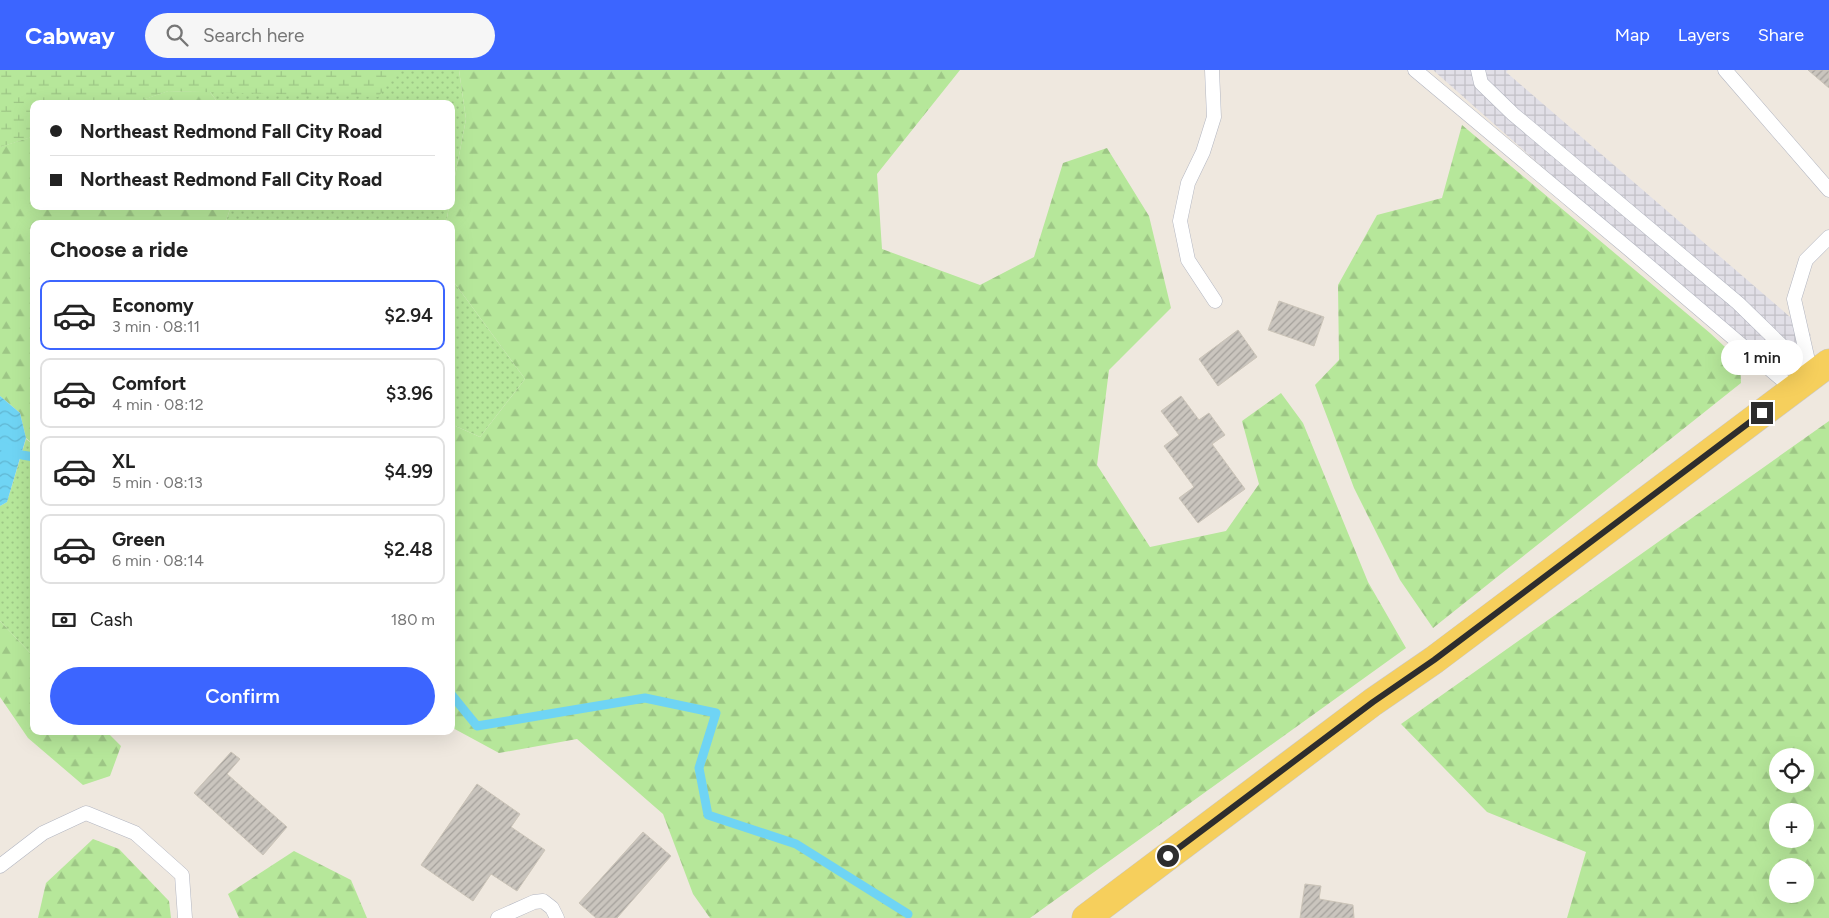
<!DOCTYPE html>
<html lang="en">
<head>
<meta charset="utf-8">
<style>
	body { margin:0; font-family:Figtree,sans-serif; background:#f6f6f6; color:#222; height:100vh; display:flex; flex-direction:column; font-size:19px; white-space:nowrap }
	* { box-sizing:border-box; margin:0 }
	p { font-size:16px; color:#767676 }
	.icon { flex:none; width:28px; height:28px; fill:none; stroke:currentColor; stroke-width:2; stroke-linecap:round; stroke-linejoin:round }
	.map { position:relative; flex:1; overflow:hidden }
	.drawer { position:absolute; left:30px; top:150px; width:425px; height:515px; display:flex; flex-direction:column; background:#fff; border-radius:10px; box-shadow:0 5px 20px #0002 }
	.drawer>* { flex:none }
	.top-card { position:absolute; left:30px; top:30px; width:425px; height:110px; border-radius:10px; box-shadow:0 5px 20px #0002; display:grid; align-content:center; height:110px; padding:0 20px; background:#fff }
	.buttons { position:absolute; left:1769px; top:678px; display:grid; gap:10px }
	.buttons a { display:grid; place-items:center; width:45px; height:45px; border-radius:50%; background:#fff; box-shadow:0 5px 20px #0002; font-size:25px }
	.end { position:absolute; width:22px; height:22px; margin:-11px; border:6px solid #2d2d2d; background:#fff; box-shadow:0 0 0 2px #fff }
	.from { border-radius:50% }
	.bubble { position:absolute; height:35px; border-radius:18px; background:#fff; box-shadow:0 5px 20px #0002; font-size:16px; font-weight:600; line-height:35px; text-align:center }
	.top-card b { display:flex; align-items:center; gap:18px; height:48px; font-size:19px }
	.top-card b+b { border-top:1px solid #e0e0e0 }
	.top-card i { width:12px; height:12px; background:#222 }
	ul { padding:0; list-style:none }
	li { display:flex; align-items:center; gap:15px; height:70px; margin:0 10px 8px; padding:0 10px; border:2px solid #e0e0e0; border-radius:10px }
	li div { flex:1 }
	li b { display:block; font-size:19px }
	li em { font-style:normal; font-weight:600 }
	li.on { border-color:#3c65ff }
	li>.icon { width:45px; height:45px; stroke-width:1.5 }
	h2 { padding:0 20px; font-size:22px; line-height:60px }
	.pay { display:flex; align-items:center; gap:12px; height:55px; padding:0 20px; font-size:19px }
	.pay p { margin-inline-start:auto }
	.primary-button { display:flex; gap:10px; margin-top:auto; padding:10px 20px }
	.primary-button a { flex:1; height:58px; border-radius:30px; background:#3c65ff; color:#fff; font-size:20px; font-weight:600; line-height:58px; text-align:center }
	header { display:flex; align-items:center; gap:30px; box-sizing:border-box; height:70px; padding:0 25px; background:#3c65ff; color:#fff }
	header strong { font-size:24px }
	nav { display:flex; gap:28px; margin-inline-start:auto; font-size:18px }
	.search { width:350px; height:45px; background:#f6f6f6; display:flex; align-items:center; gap:12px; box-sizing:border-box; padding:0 18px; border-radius:28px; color:#767676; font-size:19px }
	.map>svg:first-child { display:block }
	.industrial { fill:url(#industrial-grid) }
	.grass { fill:url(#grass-dots) }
	.forest { fill:url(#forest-firs); fill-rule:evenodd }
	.wetland { fill:url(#wetland-marsh) }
	.water { fill:url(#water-waves) }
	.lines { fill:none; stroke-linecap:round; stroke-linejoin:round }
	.stream { stroke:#6fd4f4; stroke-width:9 }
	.building { fill:url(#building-hatch); stroke:#cbc4b8 }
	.lane-casing { stroke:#b3b6c1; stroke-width:15 }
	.primary-casing { stroke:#c8c8c8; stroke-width:29 }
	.lane { stroke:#fff; stroke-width:14 }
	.primary { stroke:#f6cf5c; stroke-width:28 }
	.route { stroke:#2d2d2d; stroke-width:6 }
</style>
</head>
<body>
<header>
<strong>Cabway</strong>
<div class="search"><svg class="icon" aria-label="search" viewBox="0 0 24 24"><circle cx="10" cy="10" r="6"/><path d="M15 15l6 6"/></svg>Search here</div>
<nav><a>Map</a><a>Layers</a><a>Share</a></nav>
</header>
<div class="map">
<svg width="1829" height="848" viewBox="0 0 1829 848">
	<defs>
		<pattern id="industrial-grid" width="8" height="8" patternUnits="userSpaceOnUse" patternTransform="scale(1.25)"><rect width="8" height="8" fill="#e1dfe7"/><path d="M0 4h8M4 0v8" fill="none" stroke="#c1c0c6"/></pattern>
		<pattern id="grass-dots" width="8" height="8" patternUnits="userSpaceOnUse" patternTransform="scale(1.25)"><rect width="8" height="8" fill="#b6e79a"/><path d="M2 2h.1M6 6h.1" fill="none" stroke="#9dc685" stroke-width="1.8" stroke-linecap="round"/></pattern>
		<pattern id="forest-firs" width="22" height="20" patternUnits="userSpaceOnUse" patternTransform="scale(1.25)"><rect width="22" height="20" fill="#b6e79a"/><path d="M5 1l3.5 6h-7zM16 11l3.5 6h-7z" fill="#9dc685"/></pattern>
		<pattern id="wetland-marsh" width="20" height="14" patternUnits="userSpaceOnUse" patternTransform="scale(1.25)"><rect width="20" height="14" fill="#b6e79a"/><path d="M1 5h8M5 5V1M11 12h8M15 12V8" fill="none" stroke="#9dc685"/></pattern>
		<pattern id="water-waves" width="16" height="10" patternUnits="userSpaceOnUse" patternTransform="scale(1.25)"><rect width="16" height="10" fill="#6fd4f4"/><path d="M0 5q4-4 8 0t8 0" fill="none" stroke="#60b6d2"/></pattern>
		<pattern id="building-hatch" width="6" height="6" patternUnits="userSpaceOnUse" patternTransform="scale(1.25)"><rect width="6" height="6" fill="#cac5be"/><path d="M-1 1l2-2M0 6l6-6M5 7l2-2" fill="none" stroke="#a4a09b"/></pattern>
	</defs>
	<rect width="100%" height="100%" fill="#efe8df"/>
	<path class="industrial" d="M1433 0H1508L1506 2 1811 265 1770 298Z"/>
	<g class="grass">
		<path d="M0 0H459L466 49 451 127V34H219L210 22 168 21 130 34H34V66L0 77Z"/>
		<path d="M231 136H449L446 154H225Z"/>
		<path d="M451 208 525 309 480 367 451 354Z"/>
		<path d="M26 369 34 375V587L0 551V436L7 432Z"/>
	</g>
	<g class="forest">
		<path d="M459 0H960L877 104 882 179 980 215 1034 187 1063 93 1107 78 1149 146 1171 238 1109 300 1097 395 1150 477 1226 461 1259 414 1242 351 1281 323 1303 353 1368 512 1406 578 1030 848H710L693 824 663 744 577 669 499 683 451 657V354L480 367 525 309 451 208V154H446L449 136H451V127L466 49Z"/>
		<path d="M168 21 210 22 219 34H130Z"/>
		<path d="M1462 55 1710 263 1740 291 1741 313 1433 558 1400 510 1354 418 1315 315 1339 290 1338 215 1377 145 1442 128Z"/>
		<path d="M34 66V136H231L225 154H34V375L26 368 20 343 0 326V77Z"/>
		<path d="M1829 351V848H1567L1586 782 1487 742 1401 654ZM1778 686H1805V714H1778ZM1805 741V769H1778V741ZM1805 796V824H1778V796Z"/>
		<path d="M0 551 34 587V661H106L121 676 110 706 83 715 28 668 0 627Z"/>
		<path d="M93 769 119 779 169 831 171 848H38L46 813Z"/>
		<path d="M294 781 351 810 367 848H239L228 824Z"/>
	</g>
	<path class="wetland" d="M0 0H398L378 27 168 21 130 34H34V66L0 77Z"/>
	<path class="water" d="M0 326 20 343 26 368 7 432 0 436Z"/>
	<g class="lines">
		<g class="stream">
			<path d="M0 375 22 385 34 387"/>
			<path d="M451 624 477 656 645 628 716 643 699 698 708 745 796 774 908 844"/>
		</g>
	</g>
	<g class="building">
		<path d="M1808 0H1829V18Z"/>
		<path d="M1279 231 1324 247 1314 276 1268 260Z"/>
		<path d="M1238 260 1257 287 1218 316 1199 289Z"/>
		<path d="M1181 326 1199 350 1209 343 1225 365 1212 374 1245 419 1198 453 1179 428 1194 417 1164 376 1179 365 1161 341Z"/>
		<path d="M231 682 240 689 227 704 287 757 263 785 194 723Z"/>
		<path d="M477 714 520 744 511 757 545 780 517 821 491 804 473 831 421 795Z"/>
		<path d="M643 762 671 786 617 848H596L579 833Z"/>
		<path d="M1305 814 1321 816 1319 829 1353 835 1354 848H1300Z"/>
	</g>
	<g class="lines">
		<defs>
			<g id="lane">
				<path d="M1212 0 1214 47 1203 82 1188 113 1180 151 1188 190 1215 231"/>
				<path d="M1415 0 1630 180 1793 319"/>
				<path d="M1478 0 1481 13 1513 44 1738 233 1812 305"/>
				<path d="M1725 0 1829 120"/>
				<path d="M1811 304 1794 229 1806 190 1829 167"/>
				<path d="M0 796 43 763 86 743 135 763 182 805 185 848"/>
				<path d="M498 848 534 832 543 831 552 838 557 848"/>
			</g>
			<path id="primary" d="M1086 848 1373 632 1434 590 1829 293"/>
		</defs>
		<use href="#lane" class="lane-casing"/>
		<use href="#primary" class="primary-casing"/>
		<use href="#lane" class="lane"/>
		<use href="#primary" class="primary"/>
	</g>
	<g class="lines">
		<path class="route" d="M1168 786 1373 632 1434 590 1762 343"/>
	</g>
</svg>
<div class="buttons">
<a><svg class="icon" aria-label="locate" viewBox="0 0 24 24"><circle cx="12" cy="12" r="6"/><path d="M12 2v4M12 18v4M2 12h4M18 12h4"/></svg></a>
<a>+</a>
<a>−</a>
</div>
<i class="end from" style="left:1168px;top:786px"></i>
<i class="end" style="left:1762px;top:343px"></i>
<div class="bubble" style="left:1721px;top:270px;width:82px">1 min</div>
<div class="top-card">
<b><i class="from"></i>Northeast Redmond Fall City Road</b>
<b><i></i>Northeast Redmond Fall City Road</b>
</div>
<section class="drawer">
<h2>Choose a ride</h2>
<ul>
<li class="on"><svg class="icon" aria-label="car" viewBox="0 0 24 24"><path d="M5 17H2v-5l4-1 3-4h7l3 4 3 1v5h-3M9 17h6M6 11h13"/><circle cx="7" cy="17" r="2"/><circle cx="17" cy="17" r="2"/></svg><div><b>Economy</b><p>3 min · 08:11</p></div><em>$2.94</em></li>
<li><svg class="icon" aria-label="car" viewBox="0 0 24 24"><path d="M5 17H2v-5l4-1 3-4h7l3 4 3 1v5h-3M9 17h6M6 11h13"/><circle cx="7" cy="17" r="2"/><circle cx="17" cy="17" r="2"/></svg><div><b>Comfort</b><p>4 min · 08:12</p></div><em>$3.96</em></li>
<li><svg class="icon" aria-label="car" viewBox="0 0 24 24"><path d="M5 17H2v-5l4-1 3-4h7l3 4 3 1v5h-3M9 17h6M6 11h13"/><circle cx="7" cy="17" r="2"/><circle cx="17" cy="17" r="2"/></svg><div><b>XL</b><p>5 min · 08:13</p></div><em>$4.99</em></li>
<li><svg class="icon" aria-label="car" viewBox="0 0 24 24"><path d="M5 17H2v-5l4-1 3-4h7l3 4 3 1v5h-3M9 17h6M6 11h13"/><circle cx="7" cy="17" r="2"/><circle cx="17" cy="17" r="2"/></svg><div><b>Green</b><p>6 min · 08:14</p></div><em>$2.48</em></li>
</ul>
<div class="pay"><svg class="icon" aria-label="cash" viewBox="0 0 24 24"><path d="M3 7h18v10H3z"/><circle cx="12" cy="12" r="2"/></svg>Cash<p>180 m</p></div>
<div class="primary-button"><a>Confirm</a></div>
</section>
</div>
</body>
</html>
